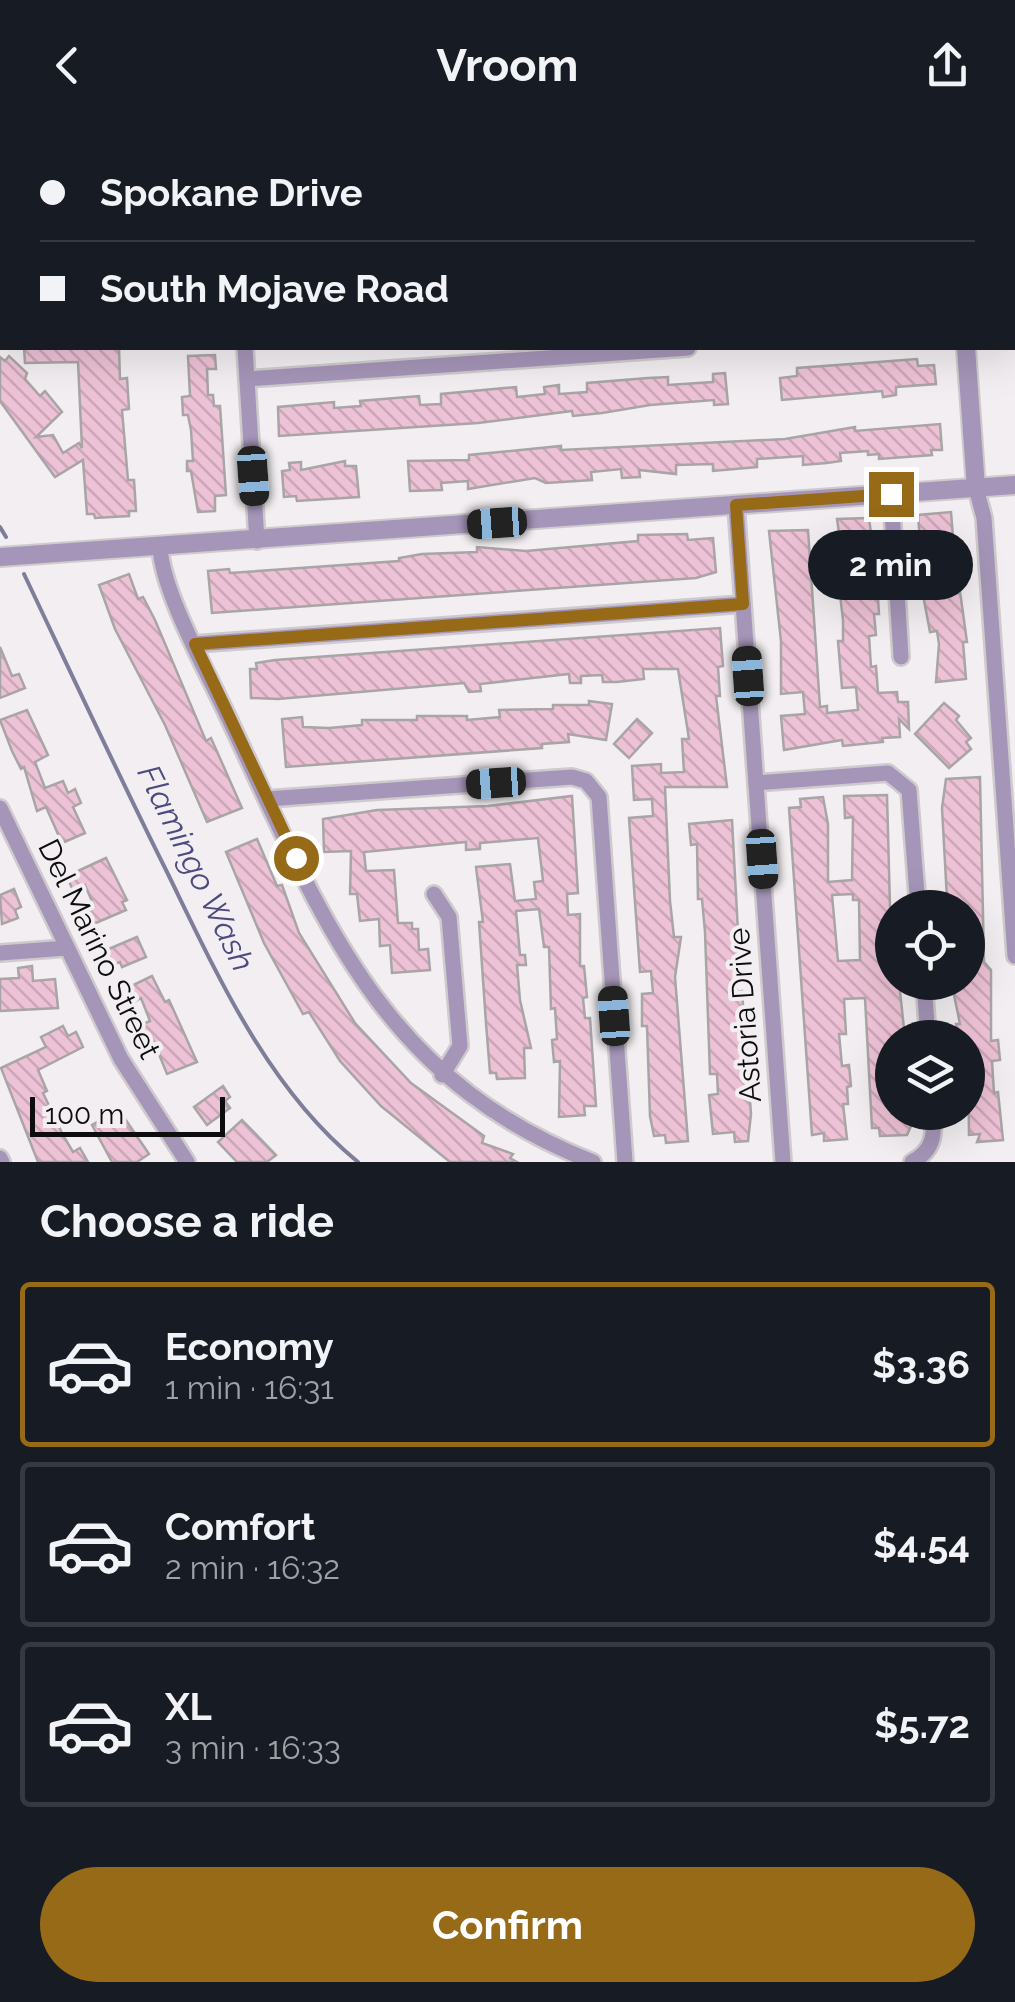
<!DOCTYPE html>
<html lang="en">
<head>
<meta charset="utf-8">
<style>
	body { margin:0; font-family:Raleway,sans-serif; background:#242831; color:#f1f3f6; height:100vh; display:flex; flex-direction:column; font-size:38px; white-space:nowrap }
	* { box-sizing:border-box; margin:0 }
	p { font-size:32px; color:#9ea1a6 }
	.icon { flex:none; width:55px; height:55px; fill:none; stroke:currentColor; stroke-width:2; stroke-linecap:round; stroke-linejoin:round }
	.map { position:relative; height:1032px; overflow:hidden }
	.panel { display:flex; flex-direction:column; background:#171b24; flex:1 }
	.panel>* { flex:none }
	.hud { position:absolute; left:0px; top:0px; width:1015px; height:220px; box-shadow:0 10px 40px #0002; display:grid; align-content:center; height:220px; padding:0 40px; background:#171b24 }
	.buttons { position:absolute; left:875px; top:760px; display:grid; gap:20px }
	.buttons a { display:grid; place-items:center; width:110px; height:110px; border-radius:50%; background:#171b24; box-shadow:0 10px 40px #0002; font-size:50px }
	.scale { position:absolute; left:30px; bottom:25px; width:195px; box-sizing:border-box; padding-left:10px; border:5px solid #0e0d0e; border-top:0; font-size:28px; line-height:35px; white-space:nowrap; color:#0e0d0e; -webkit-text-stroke:8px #f2eef1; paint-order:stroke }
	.end { position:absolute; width:45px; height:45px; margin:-22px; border:12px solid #966a17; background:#fff; box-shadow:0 0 0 5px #fff }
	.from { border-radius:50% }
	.bubble { position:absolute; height:70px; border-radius:35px; background:#171b24; box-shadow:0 10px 40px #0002; font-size:32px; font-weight:700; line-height:70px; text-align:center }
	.car { position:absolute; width:30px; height:60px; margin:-30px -15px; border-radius:12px; box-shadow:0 0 8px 2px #0007; background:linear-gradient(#222 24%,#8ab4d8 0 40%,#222 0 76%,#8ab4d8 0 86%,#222 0) }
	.hud b { display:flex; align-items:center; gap:35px; height:95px; font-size:38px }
	.hud b+b { border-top:2px solid #363941 }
	.hud i { width:25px; height:25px; background:#f1f3f6 }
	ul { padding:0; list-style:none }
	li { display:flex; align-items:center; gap:30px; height:165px; margin:0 20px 15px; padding:0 20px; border:5px solid #363941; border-radius:10px }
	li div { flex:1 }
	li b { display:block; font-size:38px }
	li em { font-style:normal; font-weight:700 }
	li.active { border-color:#966a17 }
	li>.icon { width:90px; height:90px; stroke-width:1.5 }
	h2 { padding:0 40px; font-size:45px; line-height:120px }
	.button { display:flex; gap:20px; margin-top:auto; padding:20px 40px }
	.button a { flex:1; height:115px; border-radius:60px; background:#966a17; color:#fff; font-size:40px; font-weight:700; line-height:115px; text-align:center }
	header { display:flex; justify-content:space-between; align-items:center; height:130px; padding:0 40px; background:#171b24; font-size:45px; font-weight:700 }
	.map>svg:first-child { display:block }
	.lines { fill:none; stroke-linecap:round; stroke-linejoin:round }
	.stream { stroke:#7e7e9b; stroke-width:4 }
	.building { fill:url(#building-back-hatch); stroke:#a9a4a6; stroke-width:2.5; fill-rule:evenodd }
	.minor-casing { stroke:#cecacd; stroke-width:20 }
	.tertiary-casing { stroke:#cecacd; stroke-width:22 }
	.minor { stroke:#a595b8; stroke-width:15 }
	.tertiary { stroke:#a595b8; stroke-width:18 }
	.route { stroke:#966a17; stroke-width:12 }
	.labels { text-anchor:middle; stroke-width:8; stroke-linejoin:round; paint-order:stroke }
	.street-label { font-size:30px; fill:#0e0d0e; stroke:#f2eef1 }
	.water-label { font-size:32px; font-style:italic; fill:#4c4a7f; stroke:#f2eef1 }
</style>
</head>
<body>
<header><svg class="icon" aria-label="back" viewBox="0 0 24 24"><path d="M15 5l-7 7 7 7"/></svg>Vroom<svg class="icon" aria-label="share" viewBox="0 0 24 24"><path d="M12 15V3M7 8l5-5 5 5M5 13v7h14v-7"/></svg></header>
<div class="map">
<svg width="1015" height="1032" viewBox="0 0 1015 1032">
	<defs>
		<pattern id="building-back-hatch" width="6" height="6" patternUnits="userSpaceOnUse" patternTransform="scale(2.5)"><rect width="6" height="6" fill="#eec2d6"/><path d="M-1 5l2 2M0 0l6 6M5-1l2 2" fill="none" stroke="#cba6b6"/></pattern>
	</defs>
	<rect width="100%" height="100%" fill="#f2eef1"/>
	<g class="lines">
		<g class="stream">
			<path d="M0 397 6 407"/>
			<path d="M24 444C71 543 117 642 166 740 217 844 267 958 358 1032"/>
		</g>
	</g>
	<g class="building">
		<path d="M24 218H119L120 249 127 248 129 279 122 280 128 350H134L136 381H129V386L95 388 94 384H87L83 330 55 347 0 271V227L5 231 9 226 27 243 25 249 40 266 45 261 62 282 36 307 53 305 63 323 79 313 82 318 78 232 25 233Z"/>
		<path d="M215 225 216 239H207L208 265H213L214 276H220L226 365 215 366V381L198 382 191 341H187V331H193L191 300 188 285H183L182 267 190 266 188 226Z"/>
		<path d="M917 229 918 236 934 235 936 254 896 257V265L883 267 882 261 782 270 780 248 797 246V238Z"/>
		<path d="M725 243 728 274 714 275V270L650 275 602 283 573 286 572 281 478 293 279 306 278 277 334 272V278L361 276 360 271 419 266 420 275 441 274V264L516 257 517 267 545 264 544 257 559 255V264L587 262V253L648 248 668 247V255L713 252V244Z"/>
		<path d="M940 294 942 320H931L932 325 879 329V324L868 325V321L840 323 841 331 827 333 803 335V326L757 329V337L713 341V334L676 335V344L639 340 640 347 622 348 621 339 591 342 592 350 546 353 535 348 468 359V351L441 353 442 360 410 361 408 331 469 330V325L561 316V320L785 309 855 297V301Z"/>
		<path d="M345 331V336H356L359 367 297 371 296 366 284 367 282 341 290 340 289 333 301 332V340Z"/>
		<path d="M951 382 953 407 920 410 918 385Z"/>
		<path d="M869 388 875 435 868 436 871 469 878 468 879 484H874L876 505 869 506 871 537 876 536 878 563 897 562 898 572H908L909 599 899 589 900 607 882 608 883 612 843 616 842 610 784 620 781 586 805 584 803 562 781 564V511L769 401 808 400 820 577 827 576V583L858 580 856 557 842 558 838 511H843V490L837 439 844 438 837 389Z"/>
		<path d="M687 404 688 410 713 408 716 442 696 448 212 483 208 441 229 439 230 443 399 431V428L422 424 477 422V417L526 421 638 411V405Z"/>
		<path d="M129 444 138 469 143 467 155 490 206 611 211 608 242 678 207 692 165 595 115 499 99 455Z"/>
		<path d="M958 447 967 512H963L966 549 936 552 939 514 937 501 930 502 923 465 937 464 935 449Z"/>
		<path d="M720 498 723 536 718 537 720 566H716L727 657H665L670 771 674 807H681L675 847 688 1011 666 1013 665 1005 654 1006 650 986 647 896H642V864L653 863 651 841 640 842 629 688 653 686 652 669 634 670 632 636 661 634V643L684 642 682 609H689L678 539H643L644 549 617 552H603L602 545 581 546V553H570L569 544 480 554 481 561 469 562 464 553 278 569 251 568 250 539H257L256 533 275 530Z"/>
		<path d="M0 517 12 546 19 544 25 558 0 568Z"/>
		<path d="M589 571 612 574 606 610 568 604 569 612 542 614V618L286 637 282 589 302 587 303 597 329 598 362 595V590H417V586H467V590L500 587 499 580 553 579V575H589Z"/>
		<path d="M944 573 959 586 956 590 971 608 966 612 971 619 949 638 915 604Z"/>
		<path d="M27 580 48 625 35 632 45 658 63 651 68 663 75 659 81 673 73 677 85 703 62 713 46 677 37 681 24 637 21 639 12 621 0 590Z"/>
		<path d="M637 589 652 603 629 628 614 614Z"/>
		<path d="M980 647 984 832 991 840V911L998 910 1000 930 992 931 994 963 998 962 1003 1010 977 1012 980 1004 969 1005 968 908H957L956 894H960L953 860V852H968V775L958 776V769H947L942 678 946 649Z"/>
		<path d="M887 665 892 852H899L905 908H892V984L910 983 911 996 907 1005 880 1006 879 998H872L865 868 844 869 846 904H839L842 936 849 935 851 956 847 957 848 974H843L847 1009 824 1011V1003L812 1005 789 678 801 677 800 669 823 667 828 694V752L852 750 853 687 845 688 844 666ZM853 764V770H859L860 830 838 831 832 765Z"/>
		<path d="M572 666 578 763 567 764 568 785 580 784V836H584L587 867 583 868 585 888H590L596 976H584L585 985 559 987 560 931 554 932 552 910 557 909 555 878 551 879 549 817H544L539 779 516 781 520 825H525L526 835H517L520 870 531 918H524L525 948 497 949 496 943H490L486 893 479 792H483L476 737 510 734 515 771 536 769 534 752 543 751 538 708 480 713V719L466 720V712L364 722 366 741 394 740 398 793H412V799H418L419 820 428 819 430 840 392 843 390 815 380 816 379 789 360 791 357 764H350L351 721 324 722 323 689 377 680 488 676Z"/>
		<path d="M732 690 740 839H735L737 862 742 861 751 984 748 1011 735 1012 734 1002 713 1004 709 965 718 964 717 944H710L705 802 702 769H698L697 714 691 715 689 694Z"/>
		<path d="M257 709 277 756 282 755 299 803 355 893 411 953 484 1006 482 1013 513 1024 510 1028 517 1032H450L381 976 340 931 309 882 303 884 264 813 226 722Z"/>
		<path d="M106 728 127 770 122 772 126 780 91 795 85 780 94 776 85 755 73 761 67 746Z"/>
		<path d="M14 759 21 777 15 780 18 788 2 794 0 765Z"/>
		<path d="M137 807 146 827 122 837 120 832 110 836 104 821Z"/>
		<path d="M32 836 33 851 55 849 58 878 0 881V849L19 848 18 838Z"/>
		<path d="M152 846 165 872 169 870 197 932 167 944 152 907 147 909 141 895 150 891 141 868 134 872 127 858Z"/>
		<path d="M63 896 68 906 76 902 83 917 38 940 47 961 43 963 63 1005 73 1022 80 1018 88 1032H38L1 938 46 917 41 907Z"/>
		<path d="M223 956 230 967 225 971 230 978 207 995 194 977Z"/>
		<path d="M119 980 149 1024 137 1032H112L92 995Z"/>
		<path d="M242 990 276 1025 267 1032H237L218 1012Z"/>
	</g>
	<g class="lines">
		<defs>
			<g id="minor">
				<path d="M230 0 231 2"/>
				<path d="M397 0V2"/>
				<path d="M773 0V2"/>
				<path d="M245 218 257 411"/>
				<path d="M247 249 688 218"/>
				<path d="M976 358 984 388 1015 826"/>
				<path d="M891 364 901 527"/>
				<path d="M736 375 783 1032"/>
				<path d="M160 417C162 462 208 543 228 587 320 782 376 947 593 1032"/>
				<path d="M195 514 743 474"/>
				<path d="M756 653 888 643 909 660 918 778"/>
				<path d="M267 669 572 647 586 651 599 667 625 1032"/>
				<path d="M0 678 121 929 187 1032"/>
				<path d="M434 764 449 787 460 916 442 945"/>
				<path d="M0 823 67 818"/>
				<path d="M924 852 928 908"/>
				<path d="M0 1028 2 1032"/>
				<path d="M912 1032C933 1021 935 1006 933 982"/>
			</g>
			<g id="tertiary">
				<path d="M950 0 951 2"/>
				<path d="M966 218 976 358"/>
				<path d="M0 427 1015 355"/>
			</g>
		</defs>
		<use href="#minor" class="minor-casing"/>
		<use href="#tertiary" class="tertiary-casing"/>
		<use href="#minor" class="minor"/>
		<use href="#tertiary" class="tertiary"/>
	</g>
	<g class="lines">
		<path class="route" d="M296 728 195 514 743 474 736 375 891 364"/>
	</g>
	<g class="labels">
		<g class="street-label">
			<text transform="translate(99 819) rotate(64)" y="10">Del Marino Street</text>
			<text transform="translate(745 885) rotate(-94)" y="10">Astoria Drive</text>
		</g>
		<g class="water-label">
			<text transform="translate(196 738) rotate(64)" y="11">Flamingo Wash</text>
		</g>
	</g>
</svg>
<div class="buttons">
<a><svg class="icon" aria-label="locate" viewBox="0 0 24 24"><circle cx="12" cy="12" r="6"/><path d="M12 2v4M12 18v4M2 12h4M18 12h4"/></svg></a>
<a><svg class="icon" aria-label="layers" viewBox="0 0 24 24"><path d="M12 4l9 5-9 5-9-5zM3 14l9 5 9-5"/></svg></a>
</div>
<div class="scale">100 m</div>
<i class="end from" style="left:296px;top:728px"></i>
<i class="end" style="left:891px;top:364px"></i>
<div class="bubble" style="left:808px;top:400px;width:165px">2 min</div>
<i class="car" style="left:253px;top:346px;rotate:176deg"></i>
<i class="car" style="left:497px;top:393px;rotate:266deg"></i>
<i class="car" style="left:748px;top:546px;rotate:356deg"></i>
<i class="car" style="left:496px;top:653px;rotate:266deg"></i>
<i class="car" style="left:762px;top:729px;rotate:176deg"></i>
<i class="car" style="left:614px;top:886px;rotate:356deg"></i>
<div class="hud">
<b><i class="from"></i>Spokane Drive</b>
<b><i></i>South Mojave Road</b>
</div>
</div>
<section class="panel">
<h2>Choose a ride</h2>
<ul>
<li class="active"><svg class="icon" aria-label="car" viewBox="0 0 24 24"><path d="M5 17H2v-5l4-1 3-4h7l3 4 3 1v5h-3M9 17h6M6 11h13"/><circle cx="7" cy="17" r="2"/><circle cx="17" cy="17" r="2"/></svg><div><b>Economy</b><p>1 min · 16:31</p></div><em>$3.36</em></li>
<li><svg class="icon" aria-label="car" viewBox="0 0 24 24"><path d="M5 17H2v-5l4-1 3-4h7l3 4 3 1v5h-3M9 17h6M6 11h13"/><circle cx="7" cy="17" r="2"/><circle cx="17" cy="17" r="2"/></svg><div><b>Comfort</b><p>2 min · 16:32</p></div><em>$4.54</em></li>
<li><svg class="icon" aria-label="car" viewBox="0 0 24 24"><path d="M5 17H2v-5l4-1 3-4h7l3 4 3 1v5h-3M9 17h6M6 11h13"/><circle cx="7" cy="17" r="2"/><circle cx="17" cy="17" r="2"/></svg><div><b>XL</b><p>3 min · 16:33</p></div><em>$5.72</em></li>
</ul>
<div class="button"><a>Confirm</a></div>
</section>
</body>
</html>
